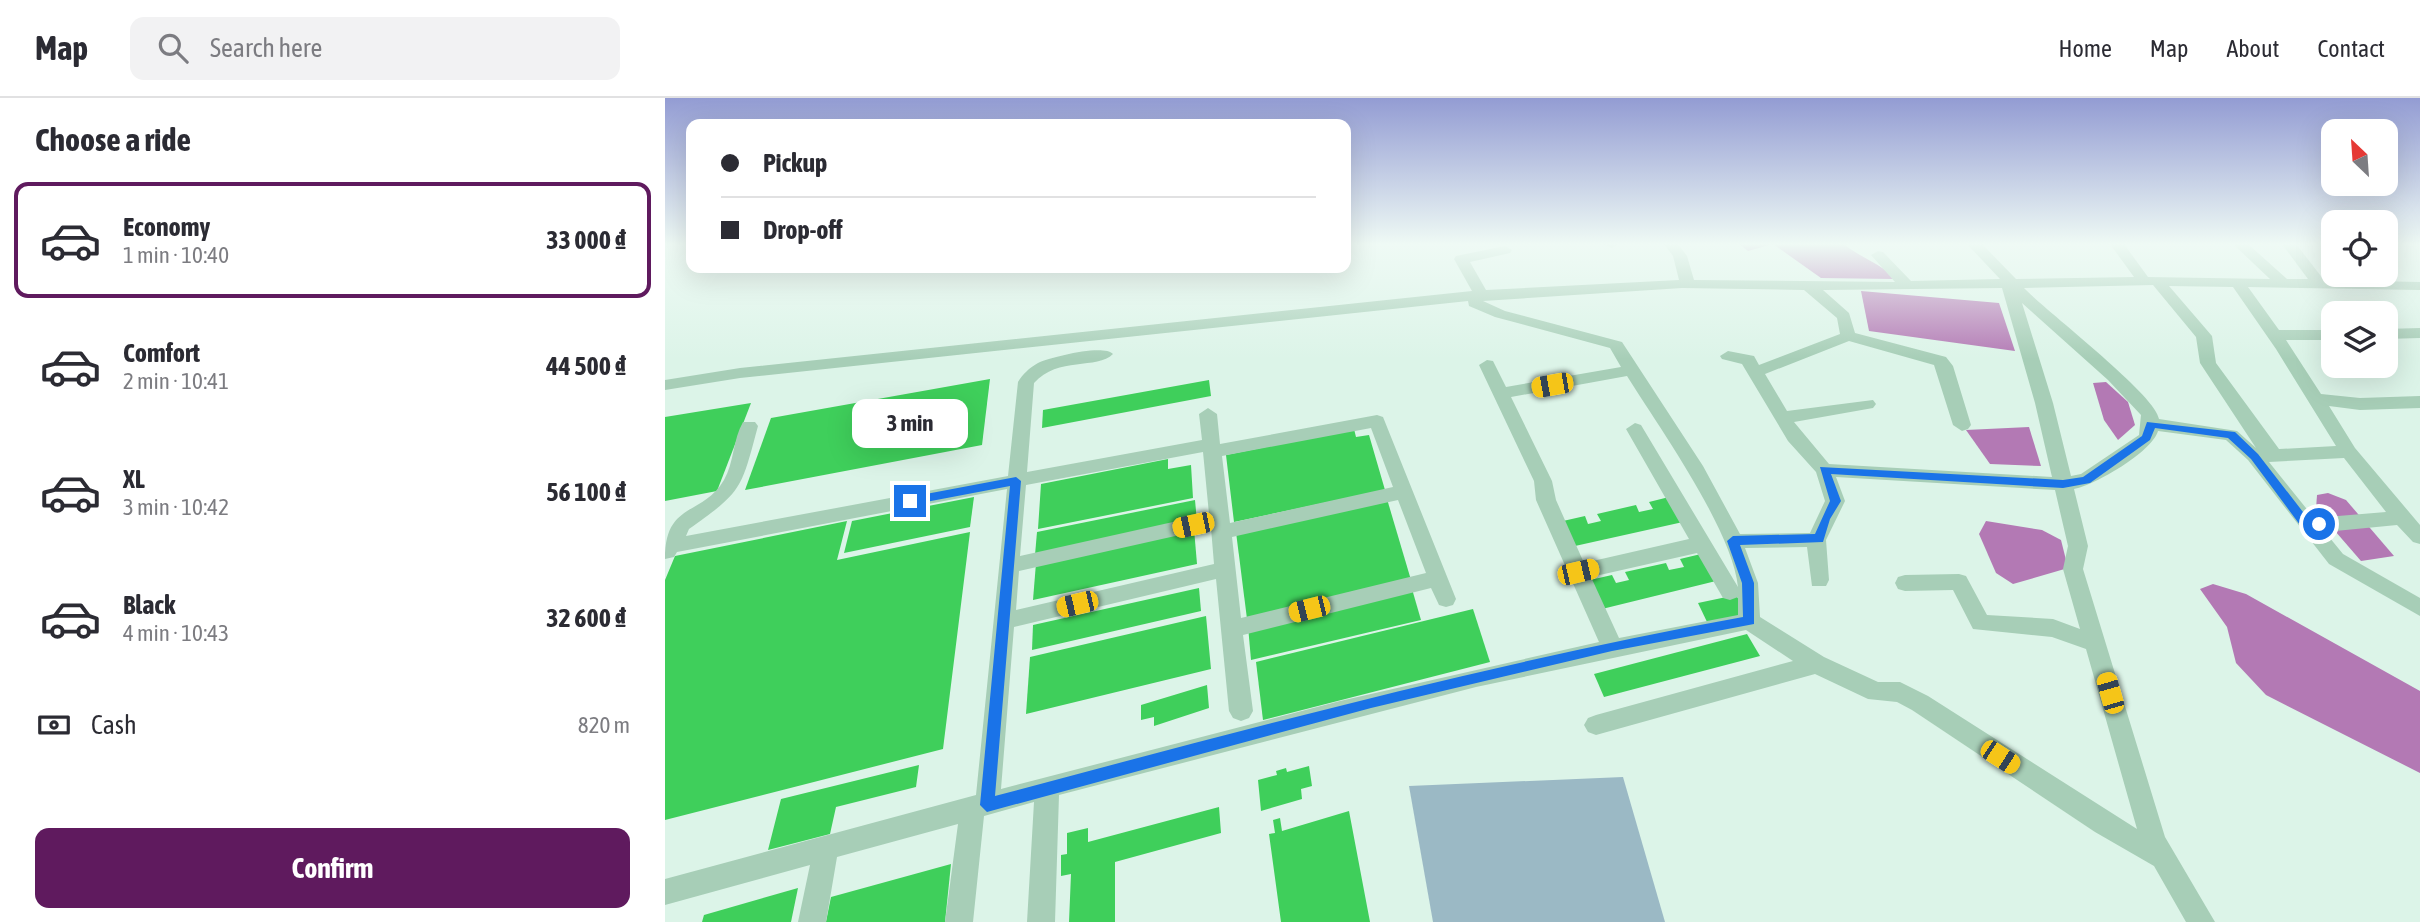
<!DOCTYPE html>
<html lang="en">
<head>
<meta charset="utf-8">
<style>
	body { margin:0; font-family:"Asap Condensed",sans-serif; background:#f2f2f3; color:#2b2b33; height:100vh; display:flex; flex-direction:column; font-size:26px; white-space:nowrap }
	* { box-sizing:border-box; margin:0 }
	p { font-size:23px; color:#7c7c81 }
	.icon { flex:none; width:38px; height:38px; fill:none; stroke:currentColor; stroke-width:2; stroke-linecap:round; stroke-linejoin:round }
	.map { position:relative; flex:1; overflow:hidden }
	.side { display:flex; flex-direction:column; background:#fff; width:665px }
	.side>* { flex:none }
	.hud { position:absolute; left:21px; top:21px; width:665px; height:154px; border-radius:14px; box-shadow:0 7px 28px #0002; display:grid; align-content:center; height:154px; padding:0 35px; background:#fff }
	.needle { width:46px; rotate:335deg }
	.tools { position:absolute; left:1656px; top:21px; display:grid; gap:14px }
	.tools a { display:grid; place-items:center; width:77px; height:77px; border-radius:14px; background:#fff; box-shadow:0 7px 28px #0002; font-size:35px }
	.end { position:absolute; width:32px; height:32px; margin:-16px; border:9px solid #1a73e8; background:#fff; box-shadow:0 0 0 4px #fff }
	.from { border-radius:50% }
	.bubble { position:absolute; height:49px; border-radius:14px; background:#fff; box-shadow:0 7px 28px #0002; font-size:23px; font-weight:700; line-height:49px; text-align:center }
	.car { position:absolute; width:21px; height:42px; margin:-21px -10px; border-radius:9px; box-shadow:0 0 5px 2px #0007; background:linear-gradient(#f5c518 24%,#345 0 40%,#f5c518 0 76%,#345 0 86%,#f5c518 0) }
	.hud b { display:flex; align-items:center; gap:24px; height:66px; font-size:26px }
	.hud b+b { border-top:2px solid #e1e1e2 }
	.hud i { width:18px; height:18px; background:#2b2b33 }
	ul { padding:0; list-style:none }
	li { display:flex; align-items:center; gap:21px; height:116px; margin:0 14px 10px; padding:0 21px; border:4px solid transparent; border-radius:14px }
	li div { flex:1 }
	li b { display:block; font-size:26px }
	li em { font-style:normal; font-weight:700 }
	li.current { border-color:#5f1a5e }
	li>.icon { width:63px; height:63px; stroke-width:1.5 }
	h2 { padding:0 35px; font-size:32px; line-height:84px }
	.pay { display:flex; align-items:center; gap:18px; height:77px; padding:0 35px; font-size:26px }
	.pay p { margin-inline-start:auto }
	.cta { display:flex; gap:14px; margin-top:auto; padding:14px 35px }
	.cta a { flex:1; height:80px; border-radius:14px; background:#5f1a5e; color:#fff; font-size:28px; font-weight:700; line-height:80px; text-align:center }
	header { display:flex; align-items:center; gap:42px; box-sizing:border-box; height:98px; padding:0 35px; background:#fff; border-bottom:2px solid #e1e1e2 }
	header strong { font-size:33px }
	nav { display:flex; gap:38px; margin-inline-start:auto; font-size:24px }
	.search { width:490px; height:63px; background:#f2f2f3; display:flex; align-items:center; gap:18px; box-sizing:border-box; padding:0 24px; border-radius:14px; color:#7c7c81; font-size:26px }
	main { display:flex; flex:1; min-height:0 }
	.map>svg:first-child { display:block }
	.green { fill:#9bb9c5 }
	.water { fill:#b379b4 }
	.building { fill:#3fcf5b }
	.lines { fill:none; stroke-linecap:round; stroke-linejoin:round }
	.minor { fill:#a7ceb7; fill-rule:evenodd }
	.route { fill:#1a73e8 }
</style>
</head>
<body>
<header>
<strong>Map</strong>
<div class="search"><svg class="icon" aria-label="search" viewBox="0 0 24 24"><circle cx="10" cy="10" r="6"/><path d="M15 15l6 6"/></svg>Search here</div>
<nav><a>Home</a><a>Map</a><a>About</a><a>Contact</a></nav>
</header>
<main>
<section class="side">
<h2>Choose a ride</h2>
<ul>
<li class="current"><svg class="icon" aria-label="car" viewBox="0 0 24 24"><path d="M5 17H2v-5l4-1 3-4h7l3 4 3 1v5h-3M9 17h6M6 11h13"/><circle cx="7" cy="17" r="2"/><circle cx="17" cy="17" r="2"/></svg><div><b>Economy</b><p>1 min · 10:40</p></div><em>33 000 ₫</em></li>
<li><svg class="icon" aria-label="car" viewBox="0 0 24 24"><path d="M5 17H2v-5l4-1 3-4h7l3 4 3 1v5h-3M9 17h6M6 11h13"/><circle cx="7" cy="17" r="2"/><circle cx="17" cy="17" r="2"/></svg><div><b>Comfort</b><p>2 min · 10:41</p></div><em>44 500 ₫</em></li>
<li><svg class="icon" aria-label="car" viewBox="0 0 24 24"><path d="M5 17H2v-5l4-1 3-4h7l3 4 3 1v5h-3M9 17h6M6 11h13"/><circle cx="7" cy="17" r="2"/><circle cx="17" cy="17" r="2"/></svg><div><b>XL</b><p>3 min · 10:42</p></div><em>56 100 ₫</em></li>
<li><svg class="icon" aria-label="car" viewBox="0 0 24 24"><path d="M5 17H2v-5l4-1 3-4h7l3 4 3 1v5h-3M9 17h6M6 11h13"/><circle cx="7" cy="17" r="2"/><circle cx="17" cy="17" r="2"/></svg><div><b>Black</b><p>4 min · 10:43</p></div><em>32 600 ₫</em></li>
</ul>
<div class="pay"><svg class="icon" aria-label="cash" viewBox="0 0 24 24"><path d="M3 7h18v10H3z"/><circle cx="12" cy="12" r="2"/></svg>Cash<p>820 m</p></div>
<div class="cta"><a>Confirm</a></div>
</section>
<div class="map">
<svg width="1755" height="824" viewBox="0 0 1755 824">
	<rect width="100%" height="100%" fill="#dcf4e8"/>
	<path class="green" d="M958 679 1000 824H768L744 688Z"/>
	<g class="water">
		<path d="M1074 146H1179C1195 160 1216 165 1230 181L1156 180 1108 146 1083 153Z"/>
		<path d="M1196 193 1334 205 1350 253 1204 233Z"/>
		<path d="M1441 284 1463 304 1470 327 1453 342 1439 322 1428 285Z"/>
		<path d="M1364 329 1376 368 1325 366 1301 332Z"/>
		<path d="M1663 395 1681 402 1729 458 1696 463 1651 411 1652 397Z"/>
		<path d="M1321 423 1377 432 1396 442 1403 470 1348 486 1331 475 1314 436Z"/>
		<path d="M1548 486 1581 496 1755 593V675L1601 597 1571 565 1562 529 1535 491Z"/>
	</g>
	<g class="building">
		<path d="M325 281 317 347 80 392 106 320Z"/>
		<path d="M544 282 546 298 377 330 378 312Z"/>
		<path d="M86 305 52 393 0 403V319Z"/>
		<path d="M689 331 691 339 704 337 720 392 569 424 561 357Z"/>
		<path d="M503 361V371L526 367 528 400 373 431 376 386Z"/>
		<path d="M309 399 305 429 179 455 187 423Z"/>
		<path d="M1004 399 1018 424 910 448 898 423 920 418 923 426 936 423 932 416 971 407 974 414 988 411 984 404Z"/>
		<path d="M722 401 746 482 582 521 571 434Z"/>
		<path d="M530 402 532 424 370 457 372 434Z"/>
		<path d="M182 423 172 462 305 434 278 651 0 722V482L10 458Z"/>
		<path d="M529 431 532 466 368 502 371 465Z"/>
		<path d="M1036 456 1051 483 937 511 925 482 947 477 951 485 964 482 960 474 1001 465 1004 472 1019 469 1015 461Z"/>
		<path d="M534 490 536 513 367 552 368 527Z"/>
		<path d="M747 491 756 522 586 562 583 528Z"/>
		<path d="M1071 497 1082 516 1043 526 1033 505Z"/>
		<path d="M808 511 825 564 598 622 591 564Z"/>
		<path d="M541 518 546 571 361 616 365 559Z"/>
		<path d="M1082 536 1095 558 939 599 929 576Z"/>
		<path d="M542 587 544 610 489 628V619L476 622V607Z"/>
		<path d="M254 667 251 689 171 709 165 736 103 752 116 701Z"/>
		<path d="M644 668 647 688 636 691 637 701 596 713 593 682 612 677 611 673 621 670 622 674Z"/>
		<path d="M554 709 556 735 450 764V824H404L406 776 396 778V757L402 756V735L423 730V744Z"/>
		<path d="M684 713 705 824H616L604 736 610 735 608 722 615 720 617 733Z"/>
		<path d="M286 766 280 824H161L166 799Z"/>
		<path d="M133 790 126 824H37L39 817Z"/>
	</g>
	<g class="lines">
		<g class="minor">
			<path d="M938 146H954L947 150Z"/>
			<path d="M999 146H1013L1022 158 1029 182 1230 184 1206 157 1213 153 1218 154 1246 183 1335 181 1302 146H1317L1351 181 1469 179 1445 146H1459L1483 179 1605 181 1568 146H1583L1622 181H1643L1617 146H1631L1659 182 1755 184V192L1583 189 1614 232H1668V242H1621L1656 296 1695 300 1755 298V310L1695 312 1664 308 1690 350 1755 427V446L1748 444 1732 427 1660 434 1678 456 1755 500V518L1664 466 1583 362 1561 342 1493 333C1487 354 1430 387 1409 391L1423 448 1418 471 1500 739 1550 824H1521L1489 768 1430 734 1247 612 1232 604 1203 601 1150 576 931 637 923 634 919 627 923 620 931 617 1128 563 1081 532 811 589 394 697 390 824H362L369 704 319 718 308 824H280L293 726 172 759 161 824H133L145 767 0 807V781L311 697 342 391 12 454 9 459 0 461C0 403 37 419 59 382 69 365 68 341 78 324H90L93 328C76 391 78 393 24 431L21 438 343 378 353 284C358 276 364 270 373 265 387 259 438 246 448 256 432 272 393 258 369 285L362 374 537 342 534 316 543 310 552 316 555 346 712 317 718 319 791 501 788 507 781 509 774 507 766 490 578 537 588 613 584 620 576 623 568 620 564 613 551 481 349 529 336 691 675 603 934 544 871 402 869 383 814 267 822 262 828 263 841 289 956 269 945 250 830 219 804 208 803 203 75 280 0 292V282L75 270 807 193 789 161 791 158 840 148 847 152 845 155 805 164 821 192 1014 182 1008 158ZM1488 187 1531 239 1535 265 1591 350 1572 333 1494 321C1491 297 1382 214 1359 190ZM1504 188 1568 189 1611 251 1671 348 1614 351 1551 265 1547 238ZM1017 190 1139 192 1172 220 1175 236 1094 267 1089 258 1063 253 1055 258 1057 261 1077 266 1123 343 1151 374 1160 403 1145 435 1075 436 1038 368 957 244 840 213 818 203ZM1337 190 1370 305 1387 379 1164 366 1129 324 1208 310 1211 306 1208 302 1122 313 1100 276 1184 243 1269 267 1288 327 1297 333 1303 331 1306 327 1288 268 1281 259 1190 235 1184 215 1158 192ZM1357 205 1443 282 1476 317 1474 337 1416 376 1406 378 1388 305ZM962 278C994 329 1067 431 1073 489L976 327 970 325 961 331 1024 441 919 465 891 402 887 383 846 299ZM706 330 728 389 565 425 557 358ZM538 354 544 416 355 458 361 387ZM1679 360 1721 414 1649 420 1604 364ZM1171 379 1390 392 1403 448 1398 471 1415 531 1388 521 1322 517 1301 478 1294 476 1240 477 1233 479 1230 485 1233 491 1240 493 1288 492 1308 531 1387 539 1421 551 1472 731 1263 598 1235 584H1213L1159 559 1095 519 1093 485 1080 450 1142 449 1147 488H1161L1164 482 1161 442 1180 403ZM733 402 761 475 576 520 567 439ZM546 430 549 466 351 512 354 473ZM1032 455 1058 500 1065 502 1073 499V517L954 540 926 479Z"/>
			<path d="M1755 230V240L1720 241V231Z"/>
		</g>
	</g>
	<linearGradient id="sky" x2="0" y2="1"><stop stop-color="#939cd3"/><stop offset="0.56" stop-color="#effaf5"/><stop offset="1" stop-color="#effaf5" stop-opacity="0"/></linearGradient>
	<rect width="1755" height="261" fill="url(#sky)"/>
	<path class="route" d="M1482 324 1570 334 1593 356 1645 423H1658V429L1638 431 1586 361 1563 340 1490 330 1485 342 1425 385 1398 390 1166 376 1176 403 1165 421 1158 444 1075 447 1089 485V526L947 553 706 610 322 714 315 707 345 388 245 407 239 403 245 399 351 379 356 383 330 698C578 632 825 565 1078 519L1077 485 1062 443 1068 438 1150 436 1165 403 1155 369 1398 382 1418 379 1477 338Z"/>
</svg>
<div class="tools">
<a><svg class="needle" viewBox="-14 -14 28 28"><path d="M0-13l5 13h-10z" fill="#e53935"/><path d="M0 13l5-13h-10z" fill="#7c7c81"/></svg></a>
<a><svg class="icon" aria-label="locate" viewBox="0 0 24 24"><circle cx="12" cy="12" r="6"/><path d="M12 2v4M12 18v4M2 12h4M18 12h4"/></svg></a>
<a><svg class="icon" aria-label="layers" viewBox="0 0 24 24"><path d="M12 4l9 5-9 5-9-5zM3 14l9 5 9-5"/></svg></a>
</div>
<i class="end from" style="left:1654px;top:426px"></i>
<i class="end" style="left:245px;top:403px"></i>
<div class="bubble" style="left:187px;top:301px;width:116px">3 min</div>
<i class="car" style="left:887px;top:287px;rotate:260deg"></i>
<i class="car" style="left:528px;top:427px;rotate:258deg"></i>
<i class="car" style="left:913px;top:474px;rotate:77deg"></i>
<i class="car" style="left:412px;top:506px;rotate:257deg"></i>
<i class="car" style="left:644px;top:511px;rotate:256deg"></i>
<i class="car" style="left:1445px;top:595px;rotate:344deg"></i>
<i class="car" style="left:1335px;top:659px;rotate:123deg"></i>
<div class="hud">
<b><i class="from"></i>Pickup</b>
<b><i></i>Drop-off</b>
</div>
</div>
</main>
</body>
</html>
